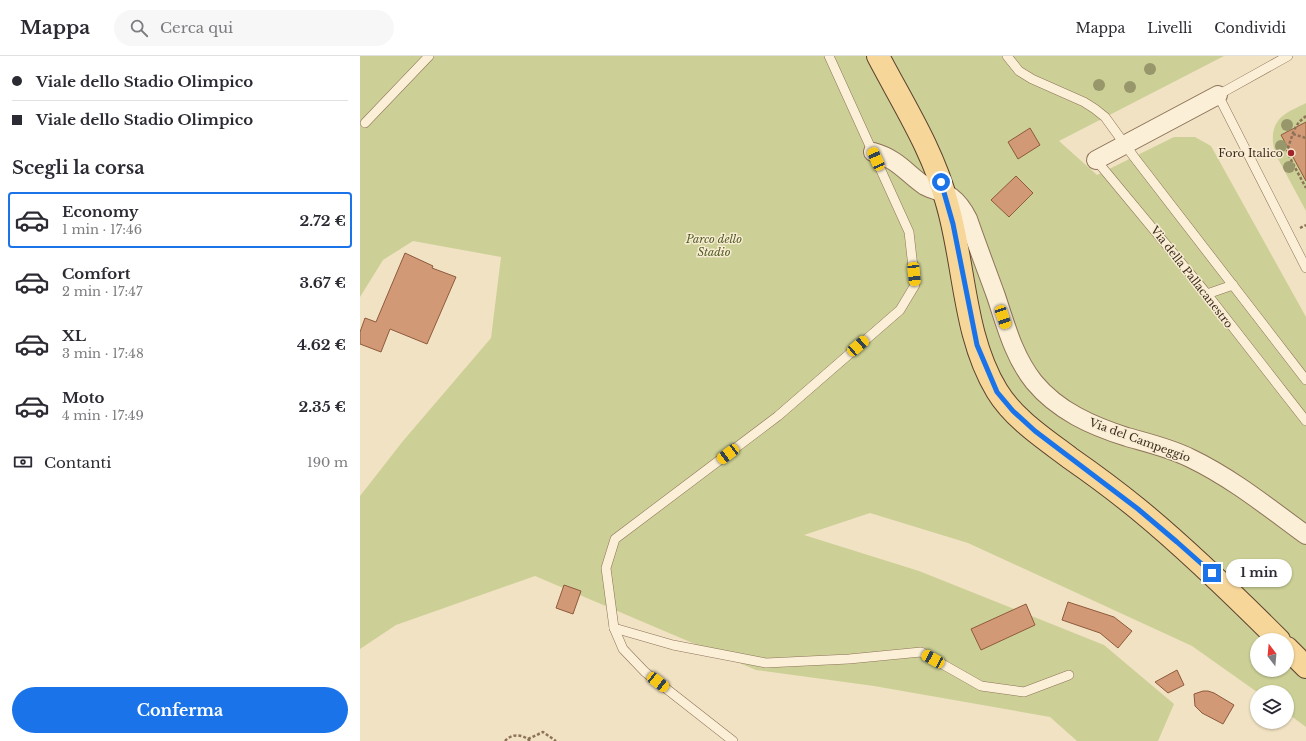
<!DOCTYPE html>
<html lang="it">
<head>
<meta charset="utf-8">
<style>
	body { margin:0; font-family:"Libre Baskerville",serif; background:#f7f7f7; color:#2b2b33; height:100vh; display:flex; flex-direction:column; font-size:15px; white-space:nowrap }
	* { box-sizing:border-box; margin:0 }
	p { font-size:13px; color:#7c7c81 }
	.icon { flex:none; width:22px; height:22px; fill:none; stroke:currentColor; stroke-width:2; stroke-linecap:round; stroke-linejoin:round }
	.map { position:relative; flex:1; overflow:hidden }
	.sheet { display:flex; flex-direction:column; background:#fff; width:360px }
	.sheet>* { flex:none }
	.guide { display:grid; align-content:center; height:88px; padding:0 12px; background:#fff }
	.needle { width:26px; rotate:344deg }
	.buttons { position:absolute; left:890px; top:577px; display:grid; gap:8px }
	.buttons a { display:grid; place-items:center; width:44px; height:44px; border-radius:50%; background:#fff; box-shadow:0 1px 3px #0004; font-size:20px }
	.end { position:absolute; width:18px; height:18px; margin:-9px; border:5px solid #1a73e8; background:#fff; box-shadow:0 0 0 2px #fff }
	.from { border-radius:50% }
	.bubble { position:absolute; height:28px; border-radius:14px; background:#fff; box-shadow:0 1px 3px #0004; font-size:13px; font-weight:800; line-height:28px; text-align:center }
	.car { position:absolute; width:12px; height:24px; margin:-12px -6px; border-radius:5px; box-shadow:0 0 3px 1px #0007; background:linear-gradient(#f5c518 24%,#345 0 40%,#f5c518 0 76%,#345 0 86%,#f5c518 0) }
	.guide b { display:flex; align-items:center; gap:14px; height:38px; font-size:15px }
	.guide b+b { border-top:1px solid #e1e1e2 }
	.guide i { width:10px; height:10px; background:#2b2b33 }
	ul { padding:0; list-style:none }
	li { display:flex; align-items:center; gap:12px; height:56px; margin:0 8px 6px; padding:0 4px; border:2px solid transparent; border-radius:4px }
	li div { flex:1 }
	li b { display:block; font-size:15px }
	li em { font-style:normal; font-weight:800 }
	li.active { border-color:#1a73e8 }
	li>.icon { width:36px; height:36px; stroke-width:1.5 }
	h2 { padding:0 12px; font-size:18px; line-height:48px }
	.pay { display:flex; align-items:center; gap:10px; height:44px; padding:0 12px; font-size:15px }
	.pay p { margin-inline-start:auto }
	.cta { display:flex; gap:8px; margin-top:auto; padding:8px 12px }
	.cta a { flex:1; height:46px; border-radius:24px; background:#1a73e8; color:#fff; font-size:16px; font-weight:800; line-height:46px; text-align:center }
	header { display:flex; align-items:center; gap:24px; box-sizing:border-box; height:56px; padding:0 20px; background:#fff; border-bottom:1px solid #e1e1e2 }
	header strong { font-size:19px }
	nav { display:flex; gap:22px; margin-inline-start:auto; font-size:14px }
	.search { width:280px; height:36px; background:#f7f7f7; display:flex; align-items:center; gap:10px; box-sizing:border-box; padding:0 14px; border-radius:22px; color:#7c7c81; font-size:15px }
	main { display:flex; flex:1; min-height:0 }
	.map>svg:first-child { display:block }
	.green { fill:#ccd096; fill-rule:evenodd }
	.building { fill:#d29977; stroke:#8e5a3c }
	.lines { fill:none; stroke-linecap:round; stroke-linejoin:round }
	.lane-casing { stroke:#8d7258; stroke-width:10 }
	.street-casing { stroke:#8d7258; stroke-width:20 }
	.primary-casing { stroke:#5b412d; stroke-width:24 }
	.path { stroke:#8d7258; stroke-width:2.5; stroke-dasharray:3 2; stroke-linecap:butt }
	.lane { stroke:#fbefd7; stroke-width:9 }
	.street { stroke:#fbefd7; stroke-width:18 }
	.primary { stroke:#f6d699; stroke-width:22 }
	.tree { fill:#97976b }
	.route { stroke:#1a73e8; stroke-width:5 }
	.poi-dot { fill:#a02429; stroke:#f8ecd3; stroke-width:1.5 }
	.labels { text-anchor:middle; stroke-width:3; stroke-linejoin:round; paint-order:stroke }
	.poi-label { font-size:11px; fill:#3c2b1d; stroke:#f8ecd3; text-anchor:end }
	.park-label { font-size:11px; font-style:italic; fill:#4e5a23; stroke:#f8ecd3 }
	.street-label { font-size:11px; fill:#3c2b1d; stroke:#f8ecd3 }
</style>
</head>
<body>
<header>
<strong>Mappa</strong>
<div class="search"><svg class="icon" aria-label="search" viewBox="0 0 24 24"><circle cx="10" cy="10" r="6"/><path d="M15 15l6 6"/></svg>Cerca qui</div>
<nav><a>Mappa</a><a>Livelli</a><a>Condividi</a></nav>
</header>
<main>
<section class="sheet">
<div class="guide">
<b><i class="from"></i>Viale dello Stadio Olimpico</b>
<b><i></i>Viale dello Stadio Olimpico</b>
</div>
<h2>Scegli la corsa</h2>
<ul>
<li class="active"><svg class="icon" aria-label="car" viewBox="0 0 24 24"><path d="M5 17H2v-5l4-1 3-4h7l3 4 3 1v5h-3M9 17h6M6 11h13"/><circle cx="7" cy="17" r="2"/><circle cx="17" cy="17" r="2"/></svg><div><b>Economy</b><p>1 min · 17:46</p></div><em>2.72 €</em></li>
<li><svg class="icon" aria-label="car" viewBox="0 0 24 24"><path d="M5 17H2v-5l4-1 3-4h7l3 4 3 1v5h-3M9 17h6M6 11h13"/><circle cx="7" cy="17" r="2"/><circle cx="17" cy="17" r="2"/></svg><div><b>Comfort</b><p>2 min · 17:47</p></div><em>3.67 €</em></li>
<li><svg class="icon" aria-label="car" viewBox="0 0 24 24"><path d="M5 17H2v-5l4-1 3-4h7l3 4 3 1v5h-3M9 17h6M6 11h13"/><circle cx="7" cy="17" r="2"/><circle cx="17" cy="17" r="2"/></svg><div><b>XL</b><p>3 min · 17:48</p></div><em>4.62 €</em></li>
<li><svg class="icon" aria-label="car" viewBox="0 0 24 24"><path d="M5 17H2v-5l4-1 3-4h7l3 4 3 1v5h-3M9 17h6M6 11h13"/><circle cx="7" cy="17" r="2"/><circle cx="17" cy="17" r="2"/></svg><div><b>Moto</b><p>4 min · 17:49</p></div><em>2.35 €</em></li>
</ul>
<div class="pay"><svg class="icon" aria-label="cash" viewBox="0 0 24 24"><path d="M3 7h18v10H3z"/><circle cx="12" cy="12" r="2"/></svg>Contanti<p>190 m</p></div>
<div class="cta"><a>Conferma</a></div>
</section>
<div class="map">
<svg width="946" height="685" viewBox="0 0 946 685">
	<rect width="100%" height="100%" fill="#f1e2c3"/>
	<g class="green">
		<path d="M0 0H864L699 85 737 119 814 81H835L851 90 946 261V671L927 657V636H897L832 590 608 487 510 457 444 479 559 515 744 589 814 648 798 685H717L690 661 514 630 396 614 175 520 36 569 0 593V440L43 385 131 282 141 201 53 185 23 204 0 241ZM897 584H927V614H897Z"/>
		<path d="M946 47V155L917 101C911 87 910 69 924 59 930 54 939 51 946 47Z"/>
	</g>
	<g class="building">
		<path d="M946 66V125L921 79Z"/>
		<path d="M670 72 680 89 658 103 648 86Z"/>
		<path d="M656 120 673 137 649 161 631 144Z"/>
		<path d="M45 197 73 210 72 212 96 221 67 288 30 273 21 296 0 288V276L5 262 16 266Z"/>
		<path d="M204 529 221 535 213 558 196 552Z"/>
		<path d="M708 546 754 561 772 575 758 592 740 577 702 564Z"/>
		<path d="M666 548 675 569 621 594 611 573Z"/>
		<path d="M817 614 824 629 808 637 795 626Z"/>
		<path d="M843 635H848L854 637 874 649 863 668 842 657 835 650 834 638Z"/>
	</g>
	<g class="lines">
		<defs>
			<g id="lane">
				<path d="M647 0 659 15 672 23 724 46 735 53 745 61 774 101 946 324"/>
				<path d="M928 0 858 39 946 212"/>
				<path d="M5 67 69 0"/>
				<path d="M736 104 847 238 946 365"/>
				<path d="M847 238 873 229"/>
				<path d="M254 572 313 589 406 607 489 603 561 596 621 630 664 636 709 619"/>
				<path d="M373 685 285 616 263 593 254 572 246 512 255 483 418 360 540 254 555 229 549 176 469 0"/>
			</g>
			<g id="street">
				<path d="M513 96C538 103 546 117 565 130 574 135 583 135 591 141 599 147 604 155 608 163 617 189 627 215 636 240 646 270 654 301 674 326 698 355 732 370 767 381 788 387 810 392 830 402 872 422 909 452 946 479"/>
				<path d="M736 104 858 39"/>
			</g>
			<g id="primary">
				<path d="M518 0C543 48 573 94 587 147 605 208 603 279 637 335 654 363 685 383 710 402 733 418 756 435 778 453 828 494 873 538 919 584"/>
				<path d="M927 592 946 611"/>
			</g>
		</defs>
		<use href="#lane" class="lane-casing"/>
		<use href="#street" class="street-casing"/>
		<use href="#primary" class="primary-casing"/>
		<g class="path">
			<path d="M946 60 939 66 934 74 927 95 932 106 946 132"/>
			<path d="M933 78 946 82"/>
			<path d="M940 172 946 169"/>
			<path d="M168 683 183 676 196 685"/>
			<path d="M145 685C152 677 163 678 170 685"/>
		</g>
		<use href="#lane" class="lane"/>
		<use href="#street" class="street"/>
		<use href="#primary" class="primary"/>
	</g>
	<g class="tree">
		<circle cx="790" cy="13" r="6"/>
		<circle cx="739" cy="29" r="6"/>
		<circle cx="770" cy="31" r="6"/>
		<circle cx="927" cy="69" r="6"/>
		<circle cx="921" cy="90" r="6"/>
		<circle cx="929" cy="111" r="6"/>
	</g>
	<g class="lines">
		<path class="route" d="M581 126 593 168 617 289 637 336 653 355 675 375 778 453 817 486 852 517"/>
	</g>
	<circle class="poi-dot" cx="931" cy="97" r="4"/>
	<g class="labels">
		<g class="poi-label">
			<text x="923" y="101">Foro Italico</text>
		</g>
		<g class="park-label">
			<text x="354" y="187">Parco dello<tspan x="354" dy="13">Stadio</tspan></text>
		</g>
		<g class="street-label">
			<text transform="translate(832 221) rotate(52)" y="4">Via della Pallacanestro</text>
			<text transform="translate(780 384) rotate(20)" y="4">Via del Campeggio</text>
		</g>
	</g>
</svg>
<div class="buttons">
<a><svg class="needle" viewBox="-14 -14 28 28"><path d="M0-13l5 13h-10z" fill="#e53935"/><path d="M0 13l5-13h-10z" fill="#7c7c81"/></svg></a>
<a><svg class="icon" aria-label="layers" viewBox="0 0 24 24"><path d="M12 4l9 5-9 5-9-5zM3 14l9 5 9-5"/></svg></a>
</div>
<i class="end from" style="left:581px;top:126px"></i>
<i class="end" style="left:852px;top:517px"></i>
<div class="bubble" style="left:866px;top:503px;width:66px">1 min</div>
<i class="car" style="left:516px;top:103px;rotate:336deg"></i>
<i class="car" style="left:554px;top:218px;rotate:174deg"></i>
<i class="car" style="left:643px;top:261px;rotate:161deg"></i>
<i class="car" style="left:498px;top:290px;rotate:49deg"></i>
<i class="car" style="left:368px;top:398px;rotate:233deg"></i>
<i class="car" style="left:573px;top:603px;rotate:299deg"></i>
<i class="car" style="left:298px;top:626px;rotate:128deg"></i>
</div>
</main>
</body>
</html>
